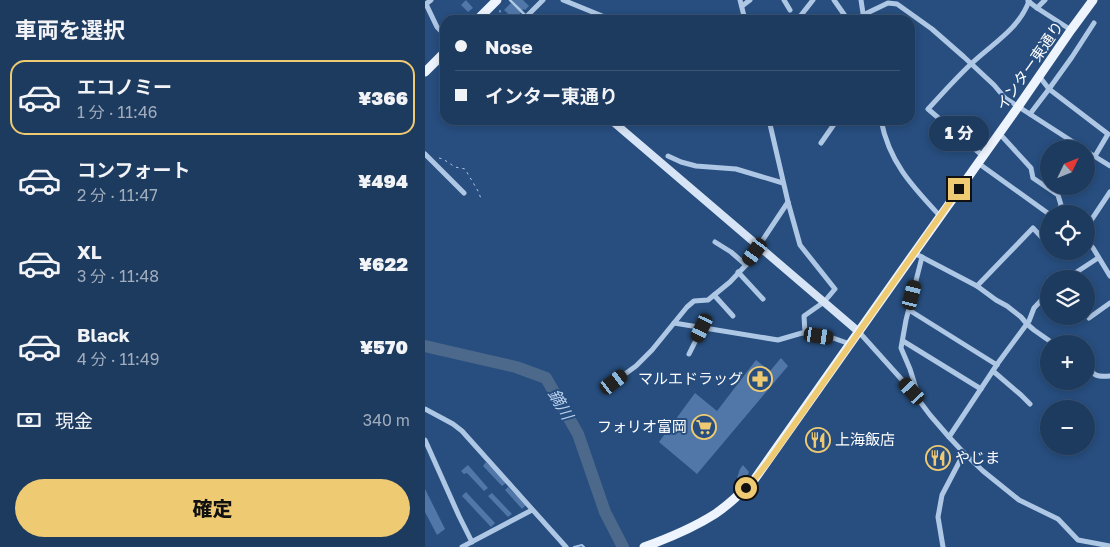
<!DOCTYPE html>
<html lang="ja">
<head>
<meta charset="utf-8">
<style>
	body { margin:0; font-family:"Golos Text","Noto Sans JP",sans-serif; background:#2a4568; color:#f1f3f6; height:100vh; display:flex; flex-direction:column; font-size:19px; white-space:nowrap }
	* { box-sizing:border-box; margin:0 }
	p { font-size:16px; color:#a0adbd }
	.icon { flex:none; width:28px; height:28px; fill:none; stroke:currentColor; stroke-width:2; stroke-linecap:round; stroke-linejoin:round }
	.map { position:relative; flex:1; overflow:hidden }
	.side { display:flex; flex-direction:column; background:#1d3a5f; width:425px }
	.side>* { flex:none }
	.top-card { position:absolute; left:15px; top:15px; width:475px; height:110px; border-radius:15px; box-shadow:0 2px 8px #0003,0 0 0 1px #3b5474; display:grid; align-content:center; height:110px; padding:0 15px; background:#1d3a5f }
	.needle { width:32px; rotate:47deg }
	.buttons { position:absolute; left:615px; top:140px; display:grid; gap:10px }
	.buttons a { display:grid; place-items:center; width:55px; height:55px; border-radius:50%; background:#1d3a5f; box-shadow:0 2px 8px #0003,0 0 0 1px #3b5474; font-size:25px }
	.end { position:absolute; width:22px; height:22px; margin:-11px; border:6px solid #eeca73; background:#111; box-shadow:0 0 0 2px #111 }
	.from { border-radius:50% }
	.bubble { position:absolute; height:35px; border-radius:18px; background:#1d3a5f; box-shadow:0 2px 8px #0003,0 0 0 1px #3b5474; font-size:16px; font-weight:800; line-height:35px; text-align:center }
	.car { position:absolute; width:15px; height:30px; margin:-15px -8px; border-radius:6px; box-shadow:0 0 4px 1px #0007; background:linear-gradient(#222 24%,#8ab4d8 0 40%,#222 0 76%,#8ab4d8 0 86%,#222 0) }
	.top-card b { display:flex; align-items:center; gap:18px; height:48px; font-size:19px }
	.top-card b+b { border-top:1px solid #3b5474 }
	.top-card i { width:12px; height:12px; background:#f1f3f6 }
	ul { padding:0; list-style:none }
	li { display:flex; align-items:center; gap:15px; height:75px; margin:0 10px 8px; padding:0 5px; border:2px solid transparent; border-radius:15px }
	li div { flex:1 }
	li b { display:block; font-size:19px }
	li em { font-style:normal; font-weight:800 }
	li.selected { border-color:#eeca73 }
	li>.icon { width:45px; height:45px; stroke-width:1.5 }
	h2 { padding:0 15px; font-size:22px; line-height:60px }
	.pay { display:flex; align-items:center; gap:12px; height:55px; padding:0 15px; font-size:19px }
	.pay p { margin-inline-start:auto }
	.primary-button { display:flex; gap:10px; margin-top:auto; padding:10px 15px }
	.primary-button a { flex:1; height:58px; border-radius:30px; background:#eeca73; color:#111; font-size:20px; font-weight:800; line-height:58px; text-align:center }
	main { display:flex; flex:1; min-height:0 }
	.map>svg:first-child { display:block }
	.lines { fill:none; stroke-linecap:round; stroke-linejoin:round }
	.stream { stroke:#a2c2e6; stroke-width:2 }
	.river { stroke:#4c698c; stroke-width:12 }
	.building { fill:#5077a8 }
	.path { stroke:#aec7e5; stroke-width:1; stroke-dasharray:2.5 4; stroke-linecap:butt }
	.lane { stroke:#aec7e5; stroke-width:2.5 }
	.street { stroke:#aec7e5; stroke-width:5 }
	.secondary { stroke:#d7e4f5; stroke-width:8 }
	.primary { stroke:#eef4fd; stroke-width:9 }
	.route { stroke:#eeca73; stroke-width:6 }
	.labels { text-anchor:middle; stroke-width:4; stroke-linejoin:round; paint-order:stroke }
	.street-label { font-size:15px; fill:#fff; stroke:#274e7f }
	.poi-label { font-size:15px; fill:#fff; stroke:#274e7f; text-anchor:end }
	.water-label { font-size:16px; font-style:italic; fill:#b9d1ed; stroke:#274e7f }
</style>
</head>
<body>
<main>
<section class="side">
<h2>車両を選択</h2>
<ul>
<li class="selected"><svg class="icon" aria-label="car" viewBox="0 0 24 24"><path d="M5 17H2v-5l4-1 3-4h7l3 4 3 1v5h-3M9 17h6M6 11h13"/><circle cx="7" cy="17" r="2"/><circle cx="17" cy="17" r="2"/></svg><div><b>エコノミー</b><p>1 分 · 11:46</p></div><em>¥366</em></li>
<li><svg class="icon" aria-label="car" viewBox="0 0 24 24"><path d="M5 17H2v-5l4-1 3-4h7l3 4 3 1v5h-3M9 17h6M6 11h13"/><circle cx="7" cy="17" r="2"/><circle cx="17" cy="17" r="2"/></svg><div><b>コンフォート</b><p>2 分 · 11:47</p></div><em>¥494</em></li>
<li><svg class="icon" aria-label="car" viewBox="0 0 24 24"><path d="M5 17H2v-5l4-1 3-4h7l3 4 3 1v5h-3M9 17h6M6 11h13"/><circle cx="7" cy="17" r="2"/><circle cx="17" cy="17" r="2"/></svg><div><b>XL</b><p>3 分 · 11:48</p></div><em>¥622</em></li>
<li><svg class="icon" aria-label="car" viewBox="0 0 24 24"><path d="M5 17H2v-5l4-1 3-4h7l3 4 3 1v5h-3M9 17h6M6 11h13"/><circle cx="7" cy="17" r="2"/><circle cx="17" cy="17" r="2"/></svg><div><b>Black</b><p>4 分 · 11:49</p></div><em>¥570</em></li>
</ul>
<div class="pay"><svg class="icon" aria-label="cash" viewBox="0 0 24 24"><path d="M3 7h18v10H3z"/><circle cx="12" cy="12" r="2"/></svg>現金<p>340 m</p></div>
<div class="primary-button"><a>確定</a></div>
</section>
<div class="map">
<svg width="685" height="547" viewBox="0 0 685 547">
	<rect width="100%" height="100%" fill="#274e7f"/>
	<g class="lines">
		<path class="stream" d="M149 547 157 545 159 547"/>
		<path class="river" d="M0 346 91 367 121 378 153 434 180 512 198 547"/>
	</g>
	<g class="building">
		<path d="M41 0 48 8 43 12 36 5Z"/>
		<path d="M87 0H98L104 6 100 10 98 9 97 11Z"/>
		<path d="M86 3 96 12 90 20 79 10Z"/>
		<path d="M356 358 363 366 272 474 234 442 270 393 292 411 331 360 345 371Z"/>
		<path d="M61 462 81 483 77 486 58 466Z"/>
		<path d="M43 465 63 488 59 491 42 473 39 474 36 471Z"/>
		<path d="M318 465 324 472 321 478 316 483 312 478 315 469Z"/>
		<path d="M83 487 101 505 97 509 80 490Z"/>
		<path d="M0 489 20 529 12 535 0 512Z"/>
		<path d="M41 492 70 523 66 527 37 496Z"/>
		<path d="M67 493 87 514 83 517 63 496Z"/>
	</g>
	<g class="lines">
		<g class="path">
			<path d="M75 19V8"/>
			<path d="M14 158 18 159 30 167 40 169 53 191 57 201"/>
		</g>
		<path class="lane" d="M85 0 101 16"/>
		<g class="street">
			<path d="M6 0 1 4 12 27 20 35"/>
			<path d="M138 0 187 20"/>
			<path d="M315 0 320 20"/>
			<path d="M359 0 365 10"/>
			<path d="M409 0 423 20"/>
			<path d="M436 0 439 20"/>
			<path d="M603 1 612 8 646 30"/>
			<path d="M317 6 325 0"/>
			<path d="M612 8 620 0"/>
			<path d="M438 15 463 3 472 4 507 29 539 57 569 85 580 98 659 149"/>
			<path d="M373 19 388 0"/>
			<path d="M98 20 118 0"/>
			<path d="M614 76 624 89 683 134 670 156"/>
			<path d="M605 114 624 89 647 57 669 23"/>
			<path d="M344 120 363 202 375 245 410 289 399 302 379 316 380 333"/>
			<path d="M456 120C464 162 487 186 515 216"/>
			<path d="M574 133 606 168 608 178 633 195 636 205 631 214"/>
			<path d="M396 143 412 120"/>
			<path d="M661 151 685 166"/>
			<path d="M0 154 39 193"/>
			<path d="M243 156 256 162 271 166 311 169 358 183"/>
			<path d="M558 156 503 109C517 94 531 78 546 64 567 44 594 29 604 1"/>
			<path d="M553 163 624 214"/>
			<path d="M661 228 685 192"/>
			<path d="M661 241 668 248 685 276"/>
			<path d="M290 242 306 252 321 265"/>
			<path d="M491 249V254L552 286 608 228 624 245"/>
			<path d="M313 272 338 299"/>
			<path d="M641 279 673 258"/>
			<path d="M552 286 571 300 582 306 596 317 602 324 609 330 629 344"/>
			<path d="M289 295 308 316"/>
			<path d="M484 310 572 365"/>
			<path d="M664 318 685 303"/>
			<path d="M249 323 353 340 377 333 408 338 425 344"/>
			<path d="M434 332 487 391 505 415 524 437 539 453 558 471 594 500 633 519 653 540 685 546"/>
			<path d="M478 341 556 389"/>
			<path d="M264 354 277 328"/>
			<path d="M661 366C670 376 671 377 685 376"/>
			<path d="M568 371 596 395 605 404"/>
			<path d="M189 382 211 366 227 350 262 307 269 301 283 300 305 282 321 265 363 202"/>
			<path d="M494 398 485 369 476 348 481 320 497 257"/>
			<path d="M0 409 28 424 37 431 141 547"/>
			<path d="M524 437 573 363 604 321 609 308 624 292"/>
			<path d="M0 440 34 516 47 542"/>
			<path d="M37 547 107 510"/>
			<path d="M518 547 513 517 517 495 539 453"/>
		</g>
		<g class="secondary">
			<path d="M59 14 66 20"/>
			<path d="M186 120 434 332"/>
		</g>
		<g class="primary">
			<path d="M52 20 72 0"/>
			<path d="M0 72 20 52"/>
			<path d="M219 547C244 538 268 528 290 514 305 504 317 492 329 480L492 249 593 107 646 30 668 0"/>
		</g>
	</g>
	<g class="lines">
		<path class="route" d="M321 488 329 480 343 462 534 189"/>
	</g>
	<defs>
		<symbol id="pharmacy-ring" viewBox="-11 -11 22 22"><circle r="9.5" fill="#274e7f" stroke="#eeca73" stroke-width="1.5"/><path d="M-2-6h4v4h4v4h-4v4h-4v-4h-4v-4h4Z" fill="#eeca73"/></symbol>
		<symbol id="supermarket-ring" viewBox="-11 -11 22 22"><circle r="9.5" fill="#274e7f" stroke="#eeca73" stroke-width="1.5"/><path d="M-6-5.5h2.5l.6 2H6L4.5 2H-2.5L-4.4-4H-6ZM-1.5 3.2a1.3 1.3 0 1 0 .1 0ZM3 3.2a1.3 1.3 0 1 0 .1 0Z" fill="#eeca73"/></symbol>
		<symbol id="restaurant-ring" viewBox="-11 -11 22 22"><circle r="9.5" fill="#274e7f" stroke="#eeca73" stroke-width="1.5"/><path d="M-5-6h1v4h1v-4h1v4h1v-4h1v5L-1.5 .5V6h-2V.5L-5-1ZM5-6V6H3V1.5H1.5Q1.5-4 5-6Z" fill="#eeca73"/></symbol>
	</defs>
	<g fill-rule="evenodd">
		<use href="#pharmacy-ring" x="321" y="365" width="28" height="28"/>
		<use href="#supermarket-ring" x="265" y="413" width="28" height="28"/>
		<use href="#restaurant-ring" x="379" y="426" width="28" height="28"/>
		<use href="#restaurant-ring" x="499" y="444" width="28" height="28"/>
	</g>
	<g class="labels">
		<g class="street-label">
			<text transform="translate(605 66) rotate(-55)" y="5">インター東通り</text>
		</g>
		<g class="poi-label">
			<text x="318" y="384">マルエドラッグ</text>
			<text x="262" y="432">フォリオ富岡</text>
			<text x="410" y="445" text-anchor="start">上海飯店</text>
			<text x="530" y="463" text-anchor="start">やじま</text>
		</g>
		<g class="water-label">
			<text transform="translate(136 404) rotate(60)" y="6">鏑川</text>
		</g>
	</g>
</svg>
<div class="buttons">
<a><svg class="needle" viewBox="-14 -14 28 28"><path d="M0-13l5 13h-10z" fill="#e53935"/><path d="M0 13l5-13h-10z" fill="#a0adbd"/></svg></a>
<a><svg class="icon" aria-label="locate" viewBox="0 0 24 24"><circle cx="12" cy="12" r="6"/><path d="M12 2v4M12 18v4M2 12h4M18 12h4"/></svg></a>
<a><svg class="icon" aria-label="layers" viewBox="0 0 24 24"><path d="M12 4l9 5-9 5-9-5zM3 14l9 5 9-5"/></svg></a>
<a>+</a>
<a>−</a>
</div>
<i class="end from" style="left:321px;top:488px"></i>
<i class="end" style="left:534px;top:189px"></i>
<div class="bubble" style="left:504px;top:116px;width:60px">1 分</div>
<i class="car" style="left:330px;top:252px;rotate:216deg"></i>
<i class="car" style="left:487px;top:295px;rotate:14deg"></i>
<i class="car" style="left:277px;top:328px;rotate:205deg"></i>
<i class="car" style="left:394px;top:336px;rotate:99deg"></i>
<i class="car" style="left:189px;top:382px;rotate:53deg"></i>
<i class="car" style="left:487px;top:391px;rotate:318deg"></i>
<div class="top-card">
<b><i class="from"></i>Nose</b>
<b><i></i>インター東通り</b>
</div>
</div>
</main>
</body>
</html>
